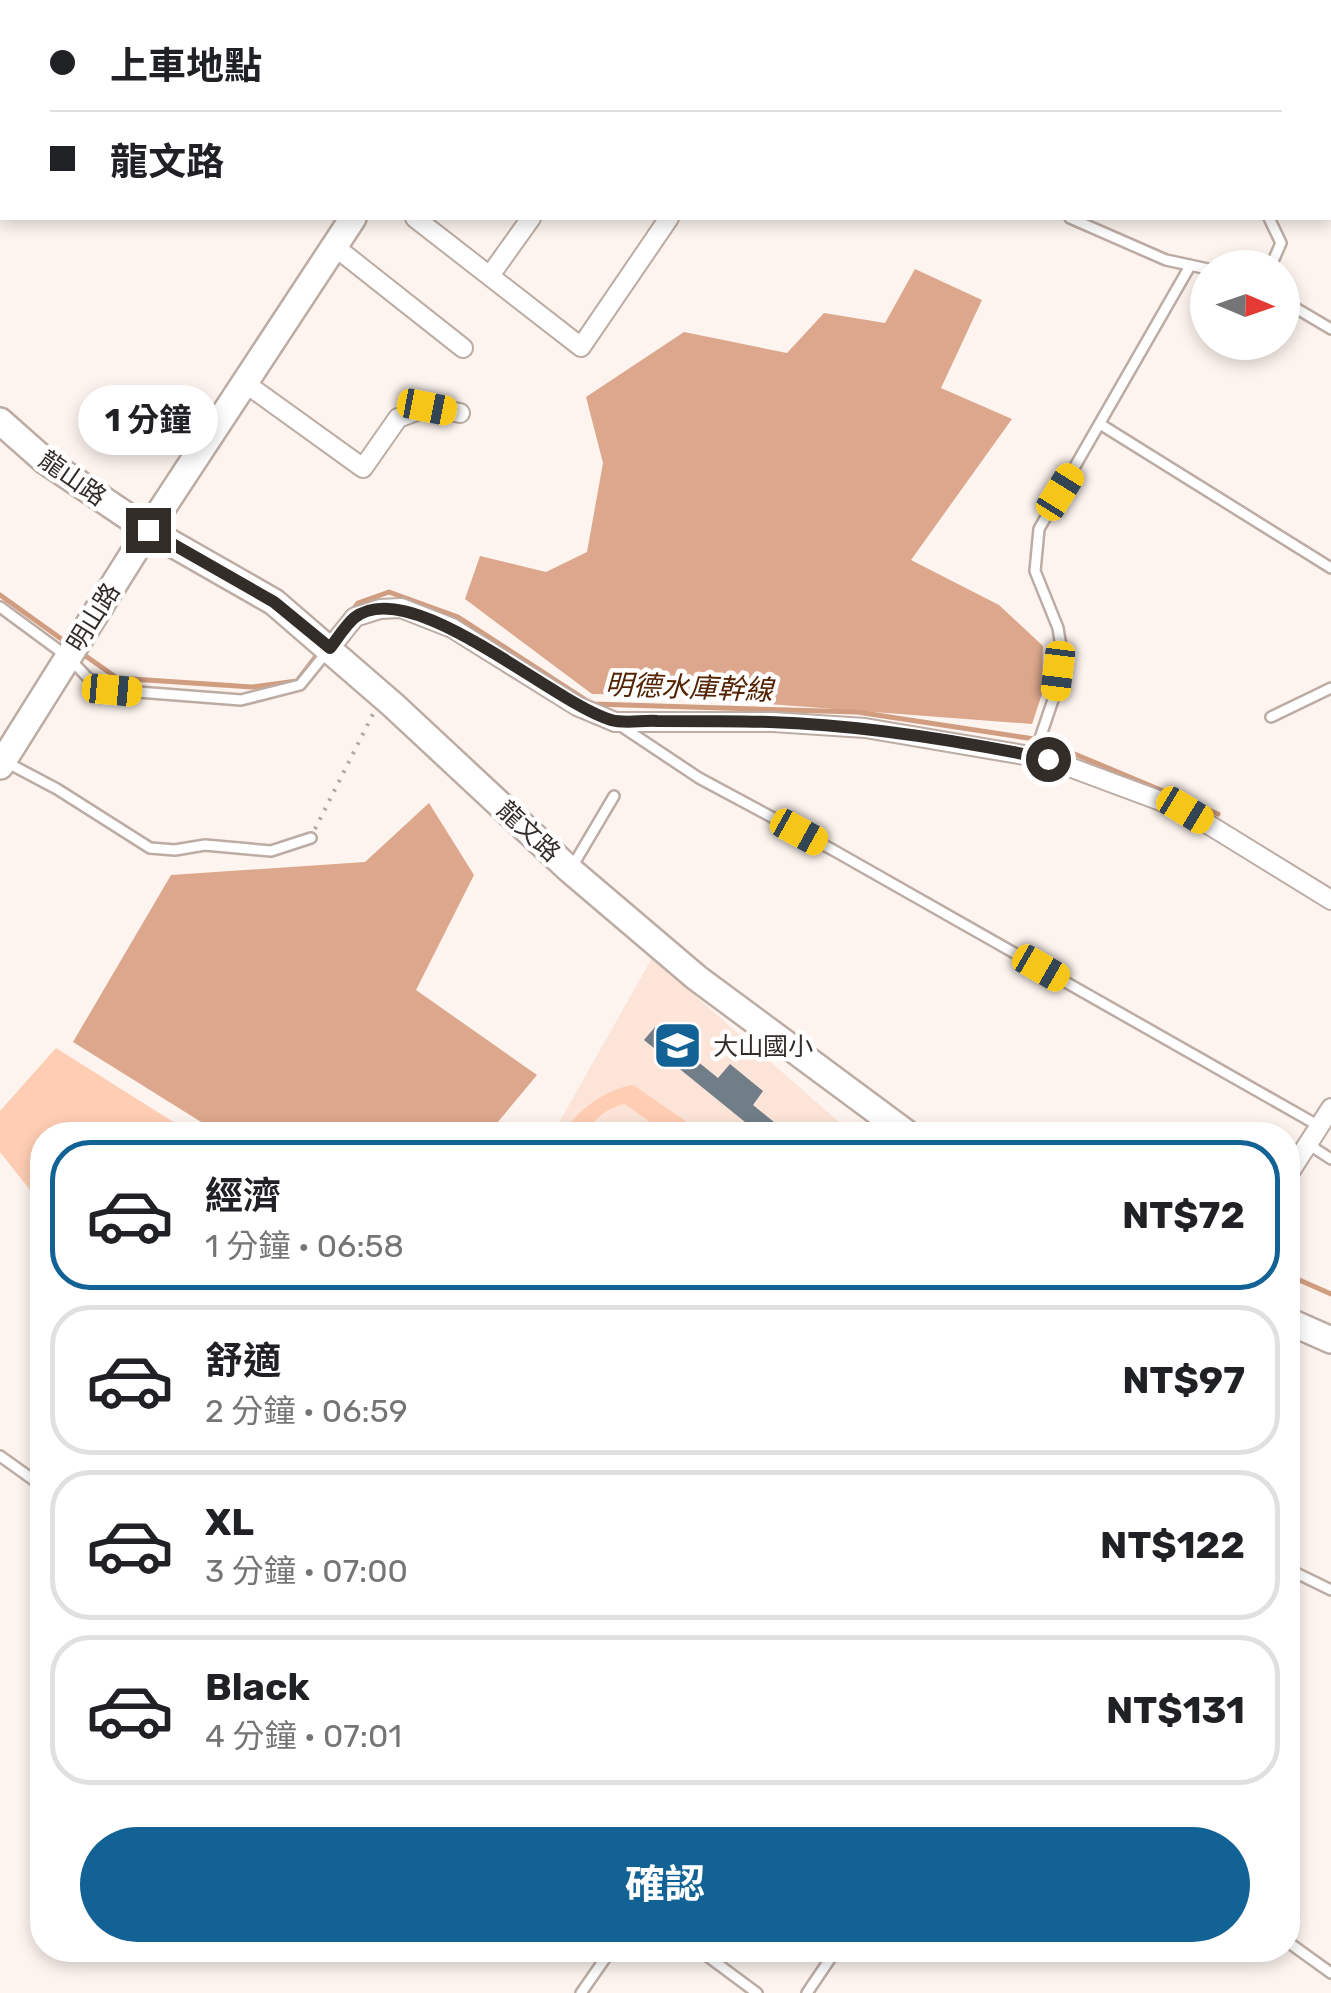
<!DOCTYPE html>
<html lang="zh-TW">
<head>
<meta charset="utf-8">
<style>
	body { margin:0; font-family:Rubik,"Noto Sans TC",sans-serif; background:#f6f6f6; color:#202124; height:100vh; display:flex; flex-direction:column; font-size:38px; white-space:nowrap }
	* { box-sizing:border-box; margin:0 }
	p { font-size:32px; color:#757577 }
	.icon { flex:none; width:55px; height:55px; fill:none; stroke:currentColor; stroke-width:2; stroke-linecap:round; stroke-linejoin:round }
	.map { position:relative; flex:1; overflow:hidden }
	.panel { position:absolute; left:30px; top:1122px; width:1270px; height:840px; display:flex; flex-direction:column; background:#fff; border-radius:40px; box-shadow:0 5px 15px #0003 }
	.panel>* { flex:none }
	.banner { position:absolute; left:0px; top:0px; width:1332px; height:220px; box-shadow:0 5px 15px #0003; display:grid; align-content:center; height:220px; padding:0 50px; background:#fff }
	.needle { width:65px; rotate:92deg }
	.fabs { position:absolute; left:1190px; top:250px; display:grid; gap:20px }
	.fabs a { display:grid; place-items:center; width:110px; height:110px; border-radius:50%; background:#fff; box-shadow:0 5px 15px #0003; font-size:50px }
	.end { position:absolute; width:45px; height:45px; margin:-22px; border:12px solid #332d2a; background:#fff; box-shadow:0 0 0 5px #fff }
	.from { border-radius:50% }
	.bubble { position:absolute; height:70px; border-radius:35px; background:#fff; box-shadow:0 5px 15px #0003; font-size:32px; font-weight:700; line-height:70px; text-align:center }
	.car { position:absolute; width:30px; height:60px; margin:-30px -15px; border-radius:12px; box-shadow:0 0 8px 2px #0007; background:linear-gradient(#f5c518 24%,#345 0 40%,#f5c518 0 76%,#345 0 86%,#f5c518 0) }
	.banner b { display:flex; align-items:center; gap:35px; height:95px; font-size:38px }
	.banner b+b { border-top:2px solid #e0e0e0 }
	.banner i { width:25px; height:25px; background:#202124 }
	ul { padding:18px 0 0; list-style:none }
	li { display:flex; align-items:center; gap:30px; height:150px; margin:0 20px 15px; padding:0 30px; border:5px solid #e0e0e0; border-radius:40px }
	li div { flex:1 }
	li b { display:block; font-size:38px }
	li em { font-style:normal; font-weight:700 }
	li.active { border-color:#126295 }
	li>.icon { width:90px; height:90px; stroke-width:1.5 }
	.cta { display:flex; gap:20px; margin-top:auto; padding:20px 50px }
	.cta a { flex:1; height:115px; border-radius:60px; background:#126295; color:#fff; font-size:40px; font-weight:700; line-height:115px; text-align:center }
	.map>svg:first-child { display:block }
	.built { fill:#fce4d8 }
	.green { fill:#fecdb3 }
	.forest { fill:#dca78c }
	.lines { fill:none; stroke-linecap:round; stroke-linejoin:round }
	.stream { stroke:#d19d81; stroke-width:5 }
	.building { fill:#717d87 }
	.lane-casing { stroke:#bcaca4; stroke-width:14 }
	.street-casing { stroke:#bcaca4; stroke-width:22 }
	.secondary-casing { stroke:#bcaca4; stroke-width:30 }
	.path { stroke:#afa7a3; stroke-width:4; stroke-dasharray:2.5 8; stroke-linecap:butt }
	.lane { stroke:#fff; stroke-width:9 }
	.street { stroke:#fff; stroke-width:18 }
	.secondary { stroke:#fff; stroke-width:25 }
	.route { stroke:#332d2a; stroke-width:12 }
	.labels { text-anchor:middle; stroke-width:9; stroke-linejoin:round; paint-order:stroke }
	.street-label { font-size:25px; fill:#332d2a; stroke:#fff }
	.poi-label { font-size:25px; fill:#332d2a; stroke:#fff; text-anchor:start }
	.water-label { font-size:28px; font-style:italic; fill:#532302; stroke:#fff }
</style>
</head>
<body>
<div class="map">
<svg width="1331" height="1993" viewBox="0 0 1331 1993">
	<rect width="100%" height="100%" fill="#fdf4ef"/>
	<path class="built" d="M652 958 854 1135H552Z"/>
	<g class="green">
		<path d="M56 1048 194 1135H42V1205L0 1152V1111Z"/>
		<path d="M633 1085 706 1135H668L625 1104C606 1108 594 1119 584 1135H563C577 1110 604 1090 633 1085Z"/>
	</g>
	<g class="forest">
		<path d="M1001 0H1158L1161 2H1000Z"/>
		<path d="M915 269 982 300 941 388 1012 419 911 560 999 605 1043 646 1042 694 1032 724 650 695 592 694 465 599 480 556 546 572 587 552 603 463 586 397 684 332 787 353 824 313 885 323Z"/>
		<path d="M429 803 474 875 416 990 537 1075 487 1135H222L73 1042 171 875 365 862Z"/>
	</g>
	<g class="lines">
		<g class="stream">
			<path d="M0 595 67 643"/>
			<path d="M352 611 358 603 389 592 458 617 592 704 857 712 1041 740 1218 814"/>
			<path d="M80 652 117 678 252 687 297 681 320 651"/>
			<path d="M1288 1275 1331 1294"/>
		</g>
	</g>
	<path class="building" d="M655 1027 718 1078 730 1064 763 1091 753 1105 790 1135H761L644 1040Z"/>
	<g class="lines">
		<defs>
			<g id="lane">
				<path d="M1330 54H1331"/>
				<path d="M1070 218 1166 260 1208 269"/>
				<path d="M1269 218 1281 243 1270 268"/>
				<path d="M1282 300 1331 329"/>
				<path d="M1100 424 1331 568"/>
				<path d="M0 607 68 657 90 680 112 690 241 700 300 685 326 653"/>
				<path d="M1271 717 1331 688"/>
				<path d="M621 726 699 778 833 850 1319 1126"/>
				<path d="M1034 756 1055 694 1061 647 1058 628 1035 571 1039 529 1190 266"/>
				<path d="M6 762 57 789 150 848 175 850 205 845 271 851 311 838"/>
				<path d="M572 867 614 796"/>
				<path d="M1308 1144 1331 1159"/>
				<path d="M0 1456 42 1486"/>
				<path d="M1288 1569 1331 1590"/>
				<path d="M1288 1942 1331 1973"/>
				<path d="M699 1950 757 1993"/>
				<path d="M581 1993 611 1950"/>
				<path d="M807 1993 836 1950"/>
			</g>
			<g id="street">
				<path d="M408 0 412 2"/>
				<path d="M891 0 892 2"/>
				<path d="M1175 0 1179 2"/>
				<path d="M415 218 581 347 669 218"/>
				<path d="M334 246 463 348"/>
				<path d="M491 274 531 218"/>
				<path d="M245 383 363 468 398 418 427 407 460 413"/>
				<path d="M330 648 355 617 380 609 401 608 452 628 577 706 615 722H773L865 728 1048 759 1185 810 1331 900"/>
				<path d="M1288 1175 1331 1108"/>
			</g>
			<g id="secondary">
				<path d="M494 2 496 0"/>
				<path d="M0 421 44 460 148 530 274 602 393 705 570 870 697 978 909 1135"/>
				<path d="M0 766 148 530 353 218"/>
				<path d="M1288 1321 1331 1340"/>
			</g>
		</defs>
		<use href="#lane" class="lane-casing"/>
		<use href="#street" class="street-casing"/>
		<use href="#secondary" class="secondary-casing"/>
		<path class="path" d="M315 829 374 712"/>
		<use href="#lane" class="lane"/>
		<use href="#street" class="street"/>
		<use href="#secondary" class="secondary"/>
	</g>
	<g class="lines">
		<path class="route" d="M148 530 274 602 330 648C337 639 345 626 354 618 410 573 551 702 611 720 625 724 642 720 657 721 694 721 732 721 770 722 864 725 956 740 1048 759"/>
	</g>
	<defs>
		<symbol id="school-square" viewBox="-11 -11 22 22"><rect x="-9" y="-9" width="18" height="18" rx="4" fill="#126295" stroke="#fff"/><path d="M0-5L7-2L0 1L-7-2ZM-4 1L0 2.5L4 1V4Q0 6-4 4Z" fill="#fff"/></symbol>
	</defs>
	<g fill-rule="evenodd">
		<use href="#school-square" x="650" y="1018" width="55" height="55"/>
	</g>
	<g class="labels">
		<g class="street-label">
			<text transform="translate(73 478) rotate(35)" y="9">龍山路</text>
			<text transform="translate(93 617) rotate(-58)" y="9">明山路</text>
			<text transform="translate(529 831) rotate(43)" y="9">龍文路</text>
		</g>
		<g class="poi-label">
			<text x="713" y="1055">大山國小</text>
		</g>
		<g class="water-label">
			<text transform="translate(689 687) rotate(2)" y="10">明德水庫幹線</text>
		</g>
	</g>
</svg>
<div class="fabs">
<a><svg class="needle" viewBox="-14 -14 28 28"><path d="M0-13l5 13h-10z" fill="#e53935"/><path d="M0 13l5-13h-10z" fill="#757577"/></svg></a>
</div>
<i class="end from" style="left:1048px;top:759px"></i>
<i class="end" style="left:148px;top:530px"></i>
<div class="bubble" style="left:78px;top:385px;width:140px">1 分鐘</div>
<i class="car" style="left:427px;top:407px;rotate:101deg"></i>
<i class="car" style="left:1060px;top:492px;rotate:32deg"></i>
<i class="car" style="left:1058px;top:671px;rotate:187deg"></i>
<i class="car" style="left:112px;top:690px;rotate:95deg"></i>
<i class="car" style="left:1185px;top:810px;rotate:121deg"></i>
<i class="car" style="left:799px;top:832px;rotate:119deg"></i>
<i class="car" style="left:1041px;top:968px;rotate:120deg"></i>
<div class="banner">
<b><i class="from"></i>上車地點</b>
<b><i></i>龍文路</b>
</div>
<section class="panel">
<ul>
<li class="active"><svg class="icon" aria-label="car" viewBox="0 0 24 24"><path d="M5 17H2v-5l4-1 3-4h7l3 4 3 1v5h-3M9 17h6M6 11h13"/><circle cx="7" cy="17" r="2"/><circle cx="17" cy="17" r="2"/></svg><div><b>經濟</b><p>1 分鐘 · 06:58</p></div><em>NT$72</em></li>
<li><svg class="icon" aria-label="car" viewBox="0 0 24 24"><path d="M5 17H2v-5l4-1 3-4h7l3 4 3 1v5h-3M9 17h6M6 11h13"/><circle cx="7" cy="17" r="2"/><circle cx="17" cy="17" r="2"/></svg><div><b>舒適</b><p>2 分鐘 · 06:59</p></div><em>NT$97</em></li>
<li><svg class="icon" aria-label="car" viewBox="0 0 24 24"><path d="M5 17H2v-5l4-1 3-4h7l3 4 3 1v5h-3M9 17h6M6 11h13"/><circle cx="7" cy="17" r="2"/><circle cx="17" cy="17" r="2"/></svg><div><b>XL</b><p>3 分鐘 · 07:00</p></div><em>NT$122</em></li>
<li><svg class="icon" aria-label="car" viewBox="0 0 24 24"><path d="M5 17H2v-5l4-1 3-4h7l3 4 3 1v5h-3M9 17h6M6 11h13"/><circle cx="7" cy="17" r="2"/><circle cx="17" cy="17" r="2"/></svg><div><b>Black</b><p>4 分鐘 · 07:01</p></div><em>NT$131</em></li>
</ul>
<div class="cta"><a>確認</a></div>
</section>
</div>
</body>
</html>
